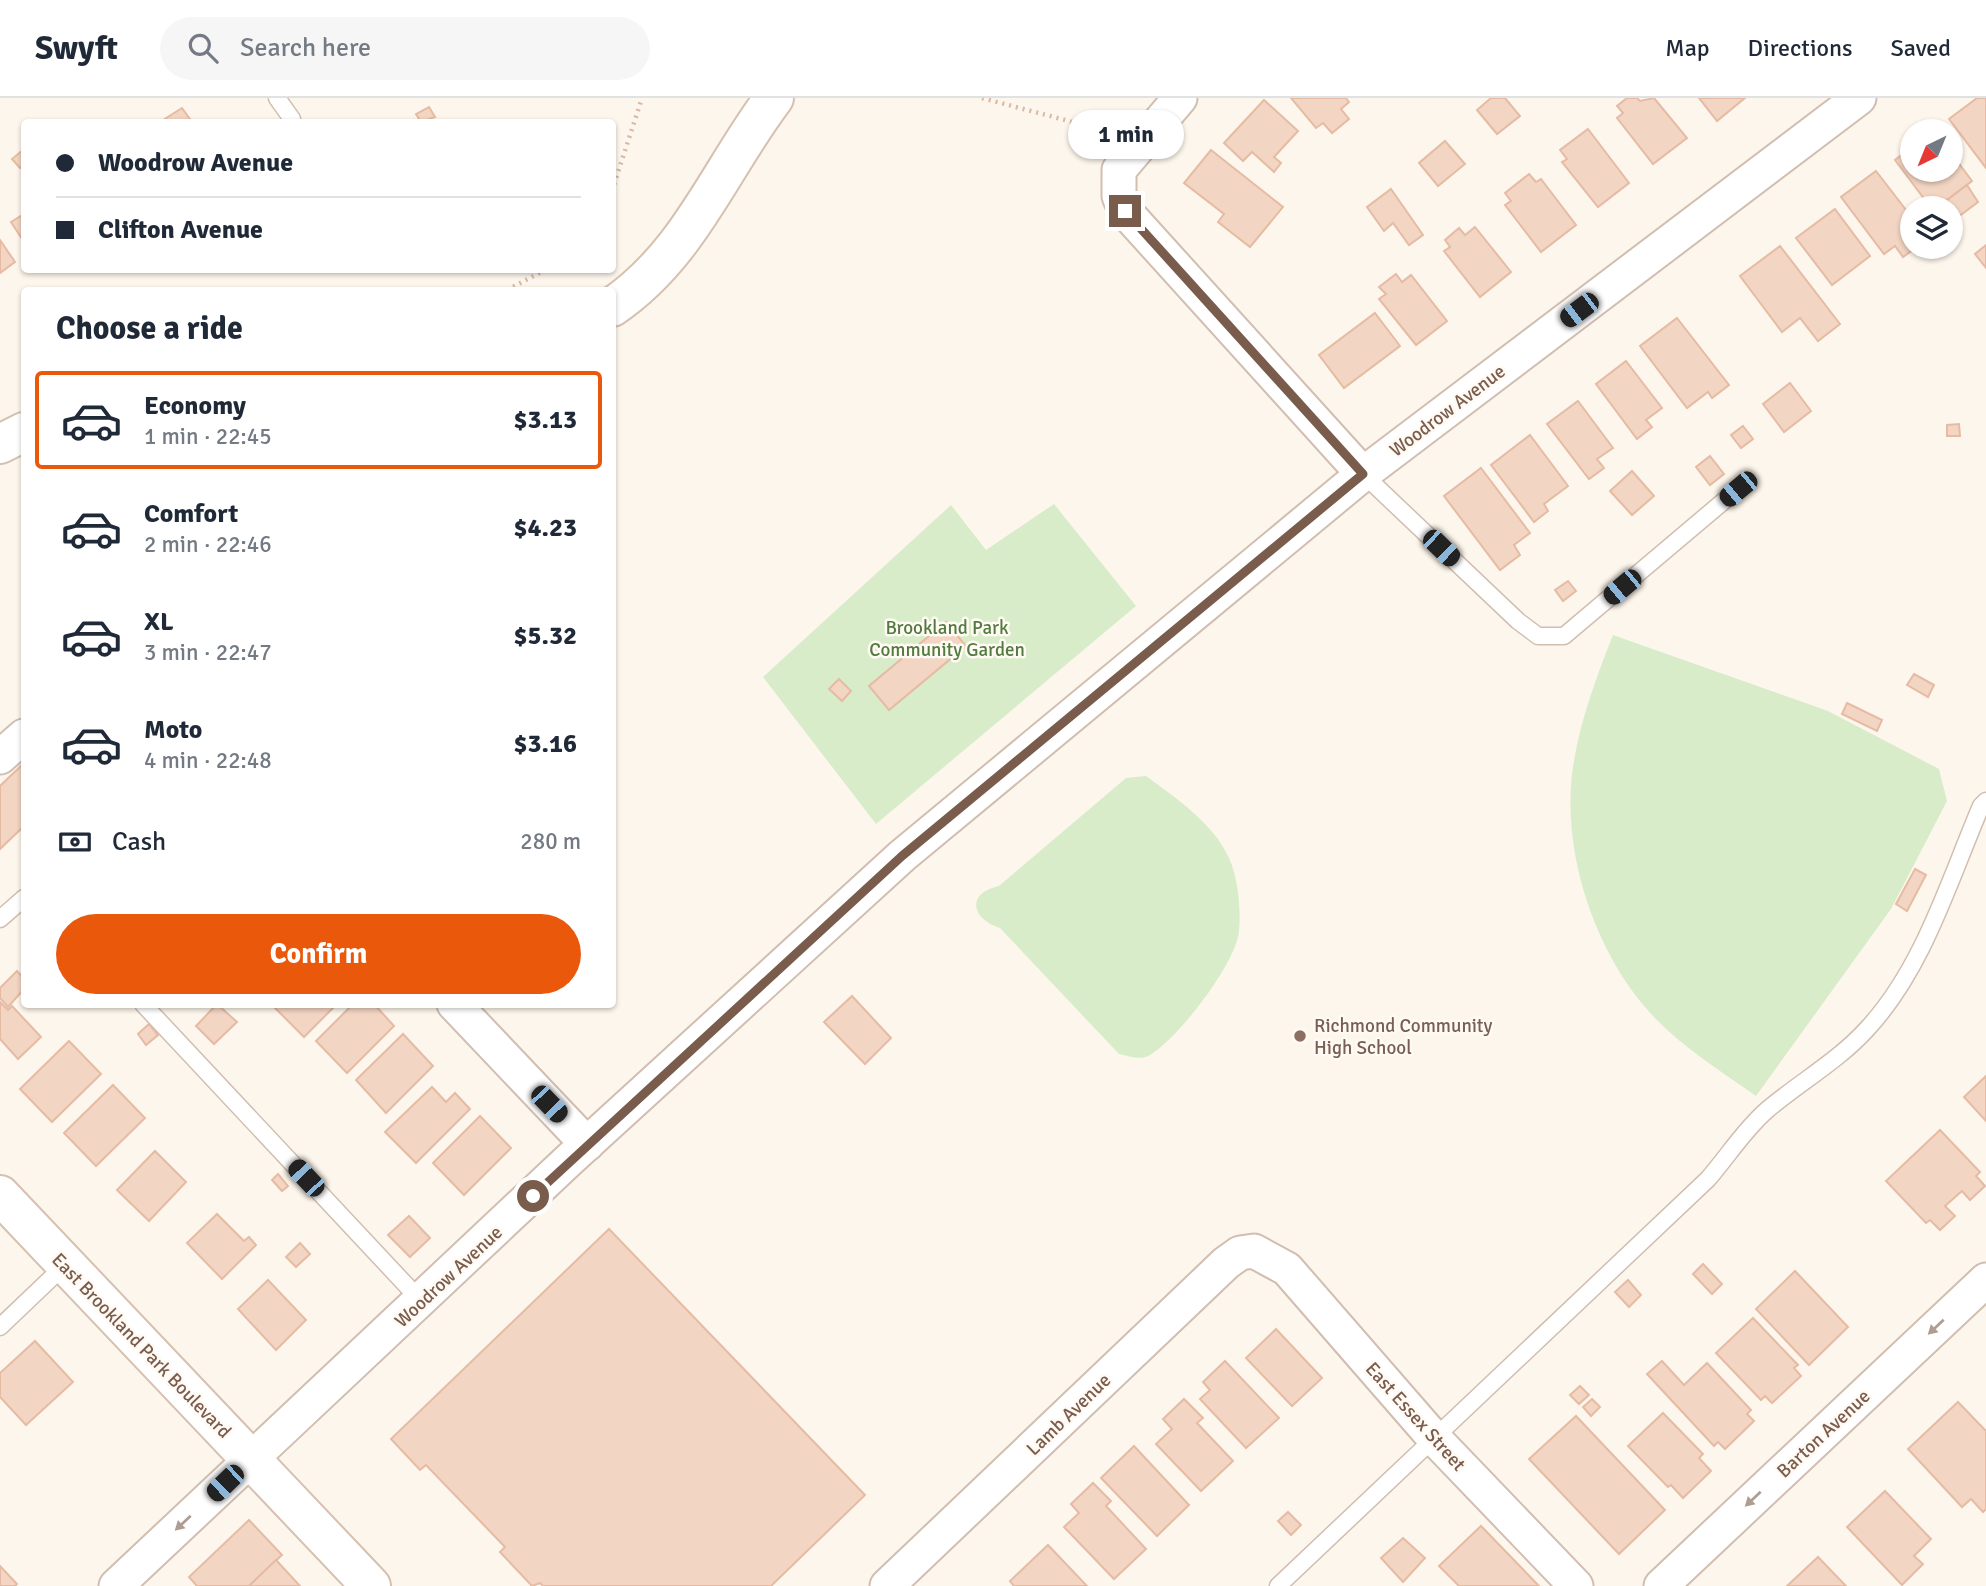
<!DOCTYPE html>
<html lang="en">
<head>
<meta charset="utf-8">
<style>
	body { margin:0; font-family:Signika,sans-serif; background:#f6f6f7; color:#1f2937; height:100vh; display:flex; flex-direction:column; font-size:26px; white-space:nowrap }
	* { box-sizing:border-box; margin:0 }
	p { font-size:23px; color:#747a83 }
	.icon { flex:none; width:38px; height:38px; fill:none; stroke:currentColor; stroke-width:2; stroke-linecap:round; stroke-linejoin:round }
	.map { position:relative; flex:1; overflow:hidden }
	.sheet { position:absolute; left:21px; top:189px; width:595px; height:721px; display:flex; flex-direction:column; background:#fff; border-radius:7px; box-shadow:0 2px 5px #0004 }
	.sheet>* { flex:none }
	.top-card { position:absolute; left:21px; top:21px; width:595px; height:154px; border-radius:7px; box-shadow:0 2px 5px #0004; display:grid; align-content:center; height:154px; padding:0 35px; background:#fff }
	.needle { width:46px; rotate:223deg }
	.fabs { position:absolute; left:1900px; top:21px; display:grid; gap:14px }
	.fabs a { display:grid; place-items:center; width:63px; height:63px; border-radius:50%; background:#fff; box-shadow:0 2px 5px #0004; font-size:35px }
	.end { position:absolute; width:32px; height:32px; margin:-16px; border:9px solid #7a5c4d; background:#fff; box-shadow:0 0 0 4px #fff }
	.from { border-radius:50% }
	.bubble { position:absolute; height:49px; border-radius:24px; background:#fff; box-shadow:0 2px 5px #0004; font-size:23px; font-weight:800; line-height:49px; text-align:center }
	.car { position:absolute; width:21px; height:42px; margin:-21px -10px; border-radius:9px; box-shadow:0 0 5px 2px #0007; background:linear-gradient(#222 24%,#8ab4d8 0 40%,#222 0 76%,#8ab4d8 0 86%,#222 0) }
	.top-card b { display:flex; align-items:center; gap:24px; height:66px; font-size:26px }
	.top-card b+b { border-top:2px solid #e0e1e3 }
	.top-card i { width:18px; height:18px; background:#1f2937 }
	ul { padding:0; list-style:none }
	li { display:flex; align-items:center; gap:21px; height:98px; margin:0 14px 10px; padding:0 21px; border:4px solid transparent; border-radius:7px }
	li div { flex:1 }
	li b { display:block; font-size:26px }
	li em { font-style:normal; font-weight:800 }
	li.current { border-color:#ea580c }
	li>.icon { width:63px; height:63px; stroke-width:1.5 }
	h2 { padding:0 35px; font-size:32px; line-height:84px }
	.pay { display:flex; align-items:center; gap:18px; height:77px; padding:0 35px; font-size:26px }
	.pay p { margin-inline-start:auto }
	.primary-button { display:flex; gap:14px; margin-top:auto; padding:14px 35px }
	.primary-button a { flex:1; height:80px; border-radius:42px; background:#ea580c; color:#fff; font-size:28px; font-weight:800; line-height:80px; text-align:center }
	header { display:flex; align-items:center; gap:42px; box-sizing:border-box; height:98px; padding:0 35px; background:#fff; border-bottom:2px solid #e0e1e3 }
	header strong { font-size:33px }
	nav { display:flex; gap:38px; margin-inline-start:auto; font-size:24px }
	.search { width:490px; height:63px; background:#f6f6f7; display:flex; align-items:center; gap:18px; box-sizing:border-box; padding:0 24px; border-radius:38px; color:#747a83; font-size:26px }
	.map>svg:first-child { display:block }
	.green { fill:#d8ecc9 }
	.building { fill:#f3d5c3; stroke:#e6bba3; stroke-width:2 }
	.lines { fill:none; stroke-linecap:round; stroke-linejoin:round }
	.lane-casing { stroke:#d1beb0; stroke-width:19 }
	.street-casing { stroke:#d1beb0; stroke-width:37 }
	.secondary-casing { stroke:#d6c0b0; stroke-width:42 }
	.path { stroke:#d9b8a5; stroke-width:4.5; stroke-dasharray:2 5; stroke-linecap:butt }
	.lane { stroke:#fff; stroke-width:16 }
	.street { stroke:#fff; stroke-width:33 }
	.secondary { stroke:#fff; stroke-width:38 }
	.oneway { fill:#af9d94 }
	.route { stroke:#7a5c4d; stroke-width:9 }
	.education-dot { fill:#8d6e63; stroke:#fffaf3; stroke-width:2.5 }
	.labels { text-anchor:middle; stroke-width:5; stroke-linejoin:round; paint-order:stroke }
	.street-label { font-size:19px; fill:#7a5c4d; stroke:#fffaf3 }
	.park-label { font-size:19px; fill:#537a41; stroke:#fffaf3 }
	.education-label { font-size:19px; fill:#785e54; stroke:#fffaf3; text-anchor:start }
</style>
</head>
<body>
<header>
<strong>Swyft</strong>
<div class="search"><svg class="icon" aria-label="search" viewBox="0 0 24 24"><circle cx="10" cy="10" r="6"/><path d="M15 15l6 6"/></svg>Search here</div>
<nav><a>Map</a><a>Directions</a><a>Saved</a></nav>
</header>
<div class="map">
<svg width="1986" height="1488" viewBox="0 0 1986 1488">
	<rect width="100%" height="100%" fill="#fdf6ec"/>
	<g class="green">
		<path d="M1054 406 1136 508 876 726 763 579 951 407 986 452Z"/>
		<path d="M1613 537 1828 613 1939 671 1947 703 1891 811 1756 998C1718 971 1675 945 1644 908 1592 846 1561 749 1573 669 1580 623 1596 580 1613 537Z"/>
		<path d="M1146 678C1175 699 1214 726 1229 760 1238 780 1241 811 1239 833 1236 866 1178 940 1150 957 1140 963 1130 958 1119 956L1000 830C971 821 966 795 999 788L1126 680Z"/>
	</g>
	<g class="building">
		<path d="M1291 0H1346L1349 4 1341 11 1349 21 1332 35 1323 25 1316 30Z"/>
		<path d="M1491 0H1505L1520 18 1497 36 1477 12Z"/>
		<path d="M1627 0H1637L1640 3 1654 0 1687 40 1653 66 1617 20 1623 15 1617 8Z"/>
		<path d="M1699 0H1745L1717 23Z"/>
		<path d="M1977 0H1986V70L1949 21Z"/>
		<path d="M1264 2 1298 33 1274 59 1281 65 1274 74 1252 54 1243 63 1224 45Z"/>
		<path d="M429 9 435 19 421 24 416 16Z"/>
		<path d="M182 10 192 24H160Z"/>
		<path d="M1588 31 1629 85 1598 109 1562 64 1567 61 1560 52Z"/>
		<path d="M1445 43 1465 66 1438 88 1419 65Z"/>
		<path d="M1913 48V72H1951V55L1972 83 1936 110H1931L1895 62Z"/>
		<path d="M23 52 24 66 20 70 12 61Z"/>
		<path d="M1211 52 1283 109 1250 149 1218 124 1224 116 1184 85Z"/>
		<path d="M1876 73 1913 121V149H1917L1903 159 1895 148 1884 156 1841 99Z"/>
		<path d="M1529 76 1536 84 1541 81 1576 127 1541 154 1505 107 1511 103 1505 95Z"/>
		<path d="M1967 87 1978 104 1958 119 1946 103Z"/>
		<path d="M1391 91 1423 137 1409 147 1393 125 1384 133 1367 109Z"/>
		<path d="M1835 111 1870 158 1832 187 1796 140Z"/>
		<path d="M24 116V144L11 124Z"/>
		<path d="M1475 129 1511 174 1480 199 1444 153 1450 149 1445 142 1459 130 1465 137Z"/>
		<path d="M0 142 15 164 0 175Z"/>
		<path d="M1986 147V170L1975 156Z"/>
		<path d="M1780 148 1840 226 1818 243 1800 220 1782 234 1740 178Z"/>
		<path d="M1396 176 1402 184 1411 177 1447 223 1416 247 1379 201 1386 196 1379 189Z"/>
		<path d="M1375 215 1400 248 1344 290 1319 257Z"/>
		<path d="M1677 220 1729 287 1712 300 1708 294 1687 310 1640 248Z"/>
		<path d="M1626 263 1662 310 1646 322 1652 329 1637 341 1596 286Z"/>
		<path d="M1790 285 1811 313 1784 334 1763 306Z"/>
		<path d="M1578 303 1613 350 1597 361 1604 370 1589 381 1547 326Z"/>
		<path d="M1959 326 1960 338H1947V327Z"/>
		<path d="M1743 328 1753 341 1741 350 1731 337Z"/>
		<path d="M1530 337 1568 388 1544 406 1548 413 1534 424 1491 367Z"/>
		<path d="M1710 358 1724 376 1710 387 1696 369Z"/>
		<path d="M1481 370 1530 435 1514 447 1520 457 1500 472 1444 398Z"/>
		<path d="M1632 373 1654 398 1632 417 1610 393Z"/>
		<path d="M1568 483 1576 493 1563 503 1555 492Z"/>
		<path d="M946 524 966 548 889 612 869 588Z"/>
		<path d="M1914 576 1934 587 1928 599 1907 587Z"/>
		<path d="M839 581 851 593 842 603 829 591Z"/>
		<path d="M1847 605 1882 622 1877 633 1842 616Z"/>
		<path d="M24 665V728L0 751V688Z"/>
		<path d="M1915 771 1926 777 1907 813 1896 806Z"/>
		<path d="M17 873 24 881V891L8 909 0 900V890Z"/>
		<path d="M852 898 891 940 865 966 824 924Z"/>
		<path d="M0 904 8 912 12 908 41 939 18 961 0 941Z"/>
		<path d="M217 906 237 924 214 946 196 928Z"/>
		<path d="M277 906H337L304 939 274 909Z"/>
		<path d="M353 906H374L394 928 347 975 316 943Z"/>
		<path d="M149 926 158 937 146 947 138 936Z"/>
		<path d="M403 936 433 968 386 1015 356 982Z"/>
		<path d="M69 943 101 976 52 1024 20 991Z"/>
		<path d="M1986 978V1023L1964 999Z"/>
		<path d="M113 987 145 1020 96 1068 64 1035Z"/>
		<path d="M432 989 446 1004 455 995 470 1011 416 1065 385 1034Z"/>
		<path d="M480 1018 511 1050 464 1097 433 1065Z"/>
		<path d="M1940 1032 1980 1074 1976 1078 1985 1088 1970 1102 1962 1093 1945 1108 1955 1118 1940 1132 1930 1122 1926 1125 1886 1083Z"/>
		<path d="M155 1053 186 1084 149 1123 117 1092Z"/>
		<path d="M278 1076 288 1088 282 1093 272 1082Z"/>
		<path d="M217 1116 244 1143 249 1139 256 1147 222 1181 187 1145Z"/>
		<path d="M409 1118 430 1140 410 1159 388 1137Z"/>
		<path d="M609 1131 865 1397 771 1488H543L540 1485 532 1488 500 1454 505 1449 426 1367 420 1372 391 1341Z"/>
		<path d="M300 1145 310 1156 296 1169 286 1159Z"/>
		<path d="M1703 1166 1722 1186 1712 1196 1693 1176Z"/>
		<path d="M1795 1173 1848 1229 1809 1267 1756 1211Z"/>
		<path d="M268 1182 306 1222 276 1252 238 1211Z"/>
		<path d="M1628 1182 1641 1197 1629 1209 1615 1194Z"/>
		<path d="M1753 1220 1798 1267 1794 1270 1801 1278 1772 1305 1765 1298 1761 1302 1716 1255Z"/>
		<path d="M1276 1231 1322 1280 1292 1308 1246 1260Z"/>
		<path d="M35 1243 73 1284 26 1327 0 1299V1275Z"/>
		<path d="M1225 1263 1279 1320 1246 1350 1200 1301 1210 1292 1203 1284Z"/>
		<path d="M1662 1263 1684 1287 1707 1265 1751 1312 1747 1316 1754 1323 1725 1351 1718 1344 1714 1348 1647 1276Z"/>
		<path d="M1580 1288 1589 1297 1579 1306 1570 1297Z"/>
		<path d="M1184 1301 1203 1320 1197 1325 1233 1363 1201 1393 1156 1346 1172 1331 1163 1321Z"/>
		<path d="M1592 1301 1600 1309 1591 1318 1583 1309Z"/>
		<path d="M1958 1304 1986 1333V1411L1983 1414 1971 1401 1962 1409 1908 1351Z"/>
		<path d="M1663 1315 1703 1356 1699 1360 1711 1373 1683 1400 1671 1387 1668 1389 1628 1348Z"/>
		<path d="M1576 1318 1665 1412 1619 1456 1529 1361Z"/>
		<path d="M1134 1348 1189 1407 1157 1438 1101 1380Z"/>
		<path d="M1093 1385 1111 1403 1106 1408 1146 1451 1114 1481 1064 1429 1079 1415 1071 1406Z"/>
		<path d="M1885 1393 1931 1441 1914 1458 1923 1466 1902 1487 1847 1429Z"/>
		<path d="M1288 1414 1301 1427 1291 1437 1278 1423Z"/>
		<path d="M249 1422 282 1457 249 1488H197L189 1479Z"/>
		<path d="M1481 1428 1539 1488H1459L1439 1468Z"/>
		<path d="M1403 1440 1425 1460 1403 1484 1381 1460Z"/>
		<path d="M1048 1447 1087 1488H1014L1010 1483Z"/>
		<path d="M1818 1459 1846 1488H1787Z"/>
		<path d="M276 1462 300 1488H249Z"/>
		<path d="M0 1468 17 1486 15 1488H0Z"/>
	</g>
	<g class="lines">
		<defs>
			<g id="lane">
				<path d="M277 0 292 21"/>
				<path d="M1363 376 1518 523 1538 538H1564L1738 391"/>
				<path d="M0 821 24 800"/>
				<path d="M143 906 422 1204"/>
				<path d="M0 1229 65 1167"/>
				<path d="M1278 1488 1708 1081C1728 1058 1744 1032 1767 1012 1800 984 1838 963 1867 931 1923 871 1949 783 1981 708L1986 703"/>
			</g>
			<g id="street">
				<path d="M1180 0 1119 72V98L1125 113 1363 376"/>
				<path d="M0 659 24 638"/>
				<path d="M454 906 587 1046"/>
				<path d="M116 1488 569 1062 902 758 1363 376 1859 0"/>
				<path d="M887 1488 1226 1165 1240 1155 1254 1153 1287 1171 1434 1340 1576 1488"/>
				<path d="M1661 1488 1986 1182"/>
			</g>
			<g id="secondary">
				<path d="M612 209C689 157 720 71 774 0"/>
				<path d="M0 346 24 334"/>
				<path d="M0 1097 371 1488"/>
			</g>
		</defs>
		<use href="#lane" class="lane-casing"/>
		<use href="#street" class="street-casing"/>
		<use href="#secondary" class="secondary-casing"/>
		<g class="path">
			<path d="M982 0 1099 31 1104 40"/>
			<path d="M612 93 642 0"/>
			<path d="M507 192 545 172"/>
		</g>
		<use href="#lane" class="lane"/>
		<use href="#street" class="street"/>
		<use href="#secondary" class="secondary"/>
	</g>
	<defs><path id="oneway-solid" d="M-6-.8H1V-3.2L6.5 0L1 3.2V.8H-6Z" transform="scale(1.75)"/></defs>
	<g class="oneway">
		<use href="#oneway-solid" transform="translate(1936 1229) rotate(137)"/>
		<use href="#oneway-solid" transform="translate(1753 1401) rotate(137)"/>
		<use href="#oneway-solid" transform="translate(183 1425) rotate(137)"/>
	</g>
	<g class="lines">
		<path class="route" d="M533 1098 902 758 1363 376 1125 113"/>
	</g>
	<circle class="education-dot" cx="1300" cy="938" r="7"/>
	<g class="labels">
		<g class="street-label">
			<text transform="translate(1447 312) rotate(-37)" y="7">Woodrow Avenue</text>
			<text transform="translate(448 1178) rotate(-43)" y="7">Woodrow Avenue</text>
			<text transform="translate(142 1247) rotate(46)" y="7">East Brookland Park Boulevard</text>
			<text transform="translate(1068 1316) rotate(-44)" y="7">Lamb Avenue</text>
			<text transform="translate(1416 1318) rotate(48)" y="7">East Essex Street</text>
			<text transform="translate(1823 1335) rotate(-43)" y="7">Barton Avenue</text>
		</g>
		<g class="park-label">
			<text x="947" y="536">Brookland Park<tspan x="947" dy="22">Community Garden</tspan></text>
		</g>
		<g class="education-label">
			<text x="1314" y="934">Richmond Community<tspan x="1314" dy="22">High School</tspan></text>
		</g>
	</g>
</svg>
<div class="fabs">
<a><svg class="needle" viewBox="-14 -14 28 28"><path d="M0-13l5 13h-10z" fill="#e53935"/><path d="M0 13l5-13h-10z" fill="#747a83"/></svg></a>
<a><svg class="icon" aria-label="layers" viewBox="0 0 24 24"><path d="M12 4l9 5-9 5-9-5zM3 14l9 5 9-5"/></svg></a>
</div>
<i class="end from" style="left:533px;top:1098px"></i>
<i class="end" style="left:1125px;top:113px"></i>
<div class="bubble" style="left:1068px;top:12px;width:116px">1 min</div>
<i class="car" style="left:1579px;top:212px;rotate:233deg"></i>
<i class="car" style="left:1738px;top:391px;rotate:230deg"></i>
<i class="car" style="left:1441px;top:450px;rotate:134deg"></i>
<i class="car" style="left:1622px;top:489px;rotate:230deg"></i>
<i class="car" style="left:549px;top:1006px;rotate:136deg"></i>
<i class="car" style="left:306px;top:1080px;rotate:317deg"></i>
<i class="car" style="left:225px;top:1385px;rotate:226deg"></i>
<div class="top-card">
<b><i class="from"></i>Woodrow Avenue</b>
<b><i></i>Clifton Avenue</b>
</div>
<section class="sheet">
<h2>Choose a ride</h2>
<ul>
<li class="current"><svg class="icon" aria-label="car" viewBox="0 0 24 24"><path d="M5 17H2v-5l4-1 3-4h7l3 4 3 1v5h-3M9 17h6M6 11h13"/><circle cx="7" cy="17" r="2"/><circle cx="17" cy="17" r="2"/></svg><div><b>Economy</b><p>1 min · 22:45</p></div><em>$3.13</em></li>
<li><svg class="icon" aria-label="car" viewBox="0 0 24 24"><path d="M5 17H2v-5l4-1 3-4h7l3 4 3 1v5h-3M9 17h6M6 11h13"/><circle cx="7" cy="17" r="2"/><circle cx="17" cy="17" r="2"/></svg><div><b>Comfort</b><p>2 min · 22:46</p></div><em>$4.23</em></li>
<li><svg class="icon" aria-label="car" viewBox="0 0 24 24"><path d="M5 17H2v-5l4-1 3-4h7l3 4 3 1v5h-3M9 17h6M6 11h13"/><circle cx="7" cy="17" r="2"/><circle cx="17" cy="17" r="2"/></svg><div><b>XL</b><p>3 min · 22:47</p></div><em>$5.32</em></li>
<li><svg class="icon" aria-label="car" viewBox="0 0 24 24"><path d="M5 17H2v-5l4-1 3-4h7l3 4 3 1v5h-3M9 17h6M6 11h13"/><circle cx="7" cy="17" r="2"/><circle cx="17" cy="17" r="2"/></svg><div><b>Moto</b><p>4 min · 22:48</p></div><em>$3.16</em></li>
</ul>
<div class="pay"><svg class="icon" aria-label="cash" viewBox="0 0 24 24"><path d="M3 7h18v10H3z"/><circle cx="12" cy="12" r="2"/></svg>Cash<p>280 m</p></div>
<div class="primary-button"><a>Confirm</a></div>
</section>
</div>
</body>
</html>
